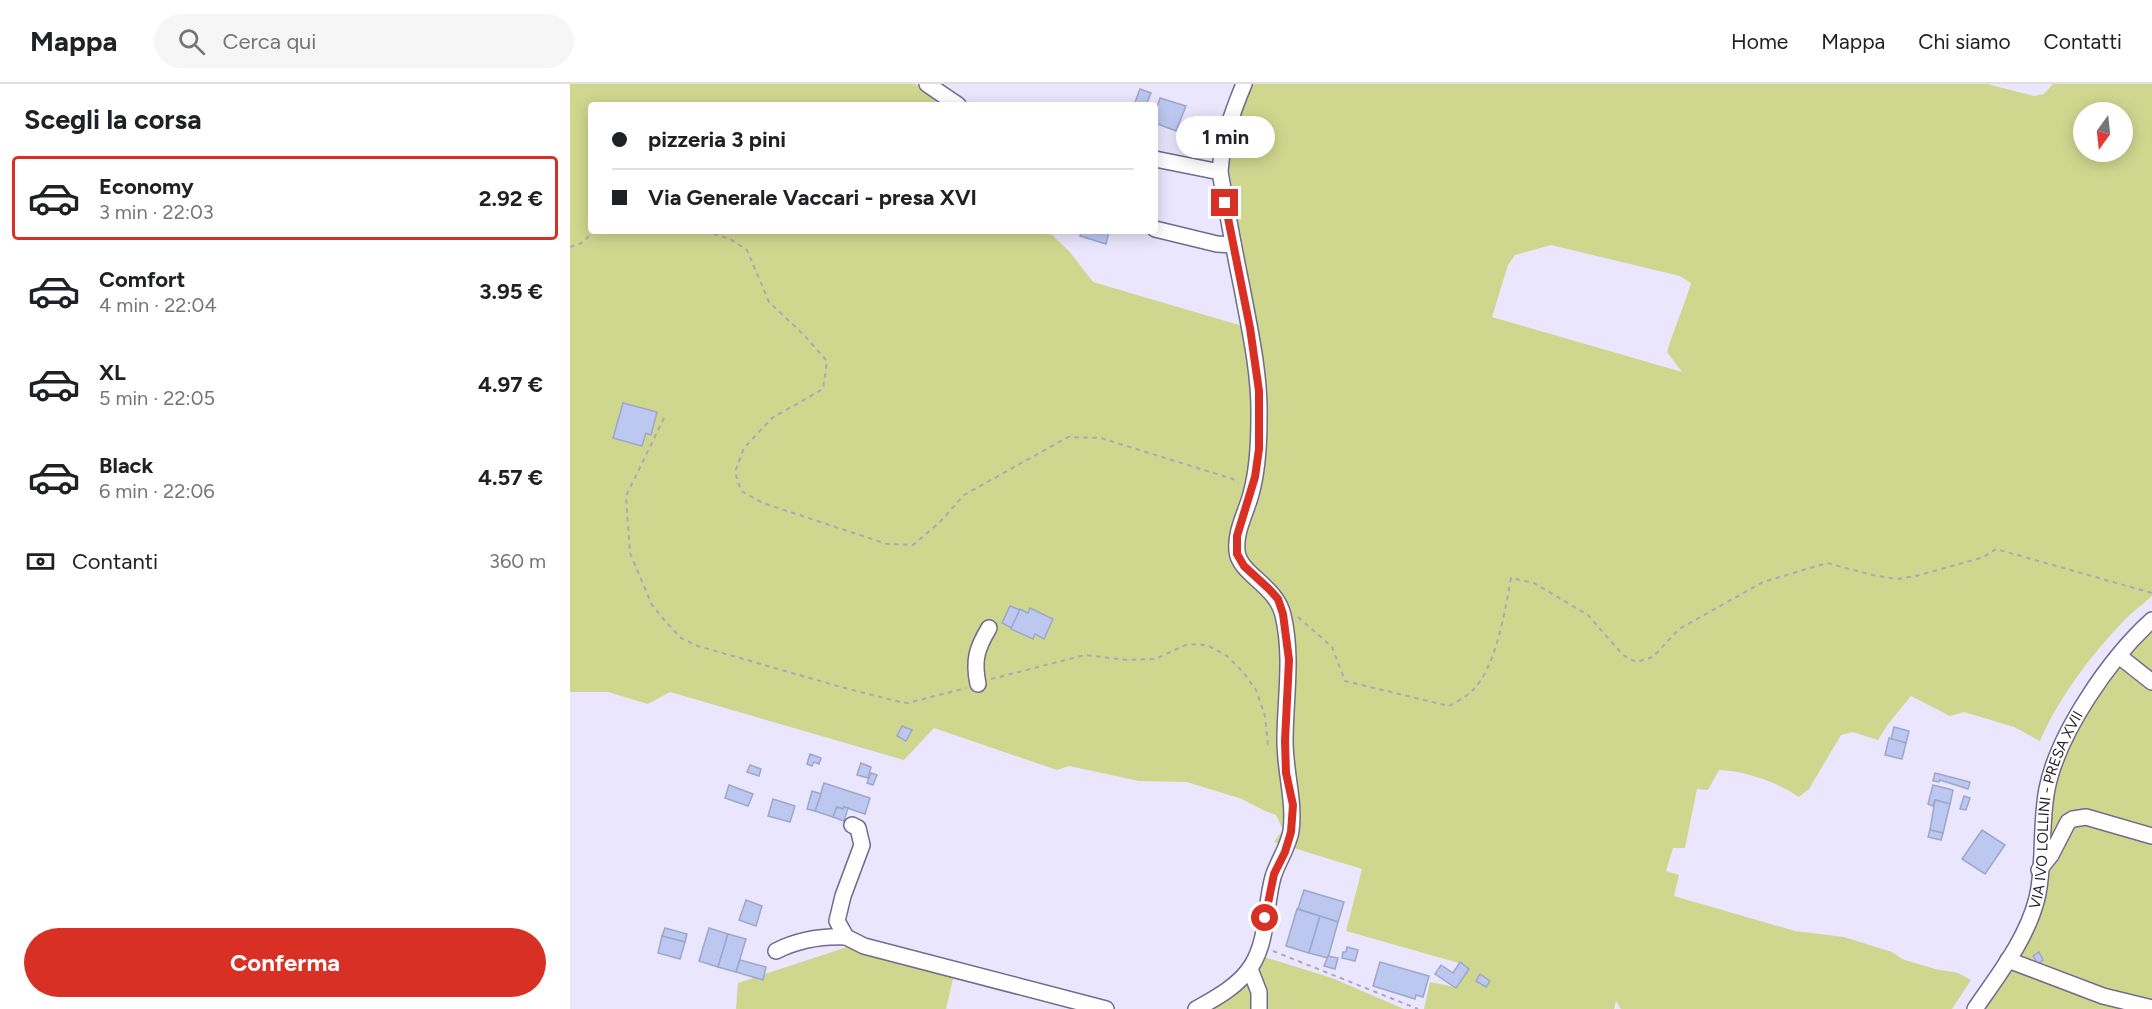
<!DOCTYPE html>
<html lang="it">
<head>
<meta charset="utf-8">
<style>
	body { margin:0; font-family:Figtree,sans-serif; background:#f6f6f6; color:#202124; height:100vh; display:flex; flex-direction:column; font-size:22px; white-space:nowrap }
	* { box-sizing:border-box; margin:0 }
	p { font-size:20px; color:#757577 }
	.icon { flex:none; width:33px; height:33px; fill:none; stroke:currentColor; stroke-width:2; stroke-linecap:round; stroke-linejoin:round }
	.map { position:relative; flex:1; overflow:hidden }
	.details { display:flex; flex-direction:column; background:#fff; width:570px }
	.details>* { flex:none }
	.banner { position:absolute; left:18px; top:18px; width:570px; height:132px; border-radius:6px; box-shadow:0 3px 15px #0003; display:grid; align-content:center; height:132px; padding:0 24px; background:#fff }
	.needle { width:39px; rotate:195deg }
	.controls { position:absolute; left:1503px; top:18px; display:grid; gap:12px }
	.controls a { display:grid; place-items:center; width:60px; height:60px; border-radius:50%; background:#fff; box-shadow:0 3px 15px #0003; font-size:30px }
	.end { position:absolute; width:27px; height:27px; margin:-14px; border:8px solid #d93025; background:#fff; box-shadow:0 0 0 3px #fff }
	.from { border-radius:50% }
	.bubble { position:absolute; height:42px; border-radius:21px; background:#fff; box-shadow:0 3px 15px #0003; font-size:20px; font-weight:700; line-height:42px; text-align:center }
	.banner b { display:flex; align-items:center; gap:21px; height:57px; font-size:22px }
	.banner b+b { border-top:2px solid #e0e0e0 }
	.banner i { width:15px; height:15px; background:#202124 }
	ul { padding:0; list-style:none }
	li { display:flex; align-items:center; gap:18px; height:84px; margin:0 12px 9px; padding:0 12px; border:3px solid transparent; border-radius:6px }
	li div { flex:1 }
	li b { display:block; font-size:22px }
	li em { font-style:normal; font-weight:700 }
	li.active { border-color:#d93025 }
	li>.icon { width:54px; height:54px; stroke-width:1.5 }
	h2 { padding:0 24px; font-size:27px; line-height:72px }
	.pay { display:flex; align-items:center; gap:15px; height:66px; padding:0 24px; font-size:22px }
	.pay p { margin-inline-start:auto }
	.cta { display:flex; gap:12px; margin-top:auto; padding:12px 24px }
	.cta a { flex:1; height:69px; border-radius:36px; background:#d93025; color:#fff; font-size:24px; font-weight:700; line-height:69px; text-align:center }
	header { display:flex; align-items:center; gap:36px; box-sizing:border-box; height:84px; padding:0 30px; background:#fff; border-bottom:2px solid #e0e0e0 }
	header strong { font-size:28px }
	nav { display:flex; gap:33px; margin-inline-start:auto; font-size:21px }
	.search { width:420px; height:54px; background:#f6f6f6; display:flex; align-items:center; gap:15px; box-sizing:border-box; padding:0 21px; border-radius:33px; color:#757577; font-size:22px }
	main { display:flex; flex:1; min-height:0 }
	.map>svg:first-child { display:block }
	.green { fill:#cfd78f; fill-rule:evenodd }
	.building { fill:#bdc8f1; stroke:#9da7ca; stroke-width:1.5 }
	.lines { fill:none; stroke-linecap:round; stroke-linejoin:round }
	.minor-casing { stroke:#716b8c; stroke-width:18 }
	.path { stroke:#aca8bc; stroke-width:2; stroke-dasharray:4.5 4.5; stroke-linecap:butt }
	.minor { stroke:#fff; stroke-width:15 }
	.route { stroke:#d93025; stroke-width:8 }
	.labels { text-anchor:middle; stroke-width:4.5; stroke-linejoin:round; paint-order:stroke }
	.street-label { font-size:15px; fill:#24212f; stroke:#eae6fd }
</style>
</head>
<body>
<header>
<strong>Mappa</strong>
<div class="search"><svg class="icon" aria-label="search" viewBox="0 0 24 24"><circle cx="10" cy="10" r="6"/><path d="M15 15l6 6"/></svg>Cerca qui</div>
<nav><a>Home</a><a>Mappa</a><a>Chi siamo</a><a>Contatti</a></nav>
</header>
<main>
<section class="details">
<h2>Scegli la corsa</h2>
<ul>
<li class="active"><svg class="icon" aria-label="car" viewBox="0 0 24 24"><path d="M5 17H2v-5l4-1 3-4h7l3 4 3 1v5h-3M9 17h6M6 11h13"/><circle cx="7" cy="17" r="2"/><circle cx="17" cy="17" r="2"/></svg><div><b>Economy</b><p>3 min · 22:03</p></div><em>2.92 €</em></li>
<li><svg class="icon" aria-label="car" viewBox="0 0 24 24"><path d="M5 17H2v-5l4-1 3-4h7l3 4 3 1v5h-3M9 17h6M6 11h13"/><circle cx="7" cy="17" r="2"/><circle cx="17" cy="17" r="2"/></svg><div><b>Comfort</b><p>4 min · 22:04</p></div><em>3.95 €</em></li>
<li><svg class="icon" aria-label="car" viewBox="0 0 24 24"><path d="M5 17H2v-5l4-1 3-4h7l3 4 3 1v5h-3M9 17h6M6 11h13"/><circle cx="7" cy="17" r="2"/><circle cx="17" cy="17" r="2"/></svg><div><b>XL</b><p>5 min · 22:05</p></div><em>4.97 €</em></li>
<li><svg class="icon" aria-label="car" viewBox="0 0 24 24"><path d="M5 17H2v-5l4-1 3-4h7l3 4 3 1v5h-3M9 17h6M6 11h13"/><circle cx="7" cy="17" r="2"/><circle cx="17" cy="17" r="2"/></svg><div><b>Black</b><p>6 min · 22:06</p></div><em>4.57 €</em></li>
</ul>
<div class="pay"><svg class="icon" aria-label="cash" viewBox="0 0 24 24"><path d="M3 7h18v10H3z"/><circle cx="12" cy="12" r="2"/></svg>Contanti<p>360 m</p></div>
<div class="cta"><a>Conferma</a></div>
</section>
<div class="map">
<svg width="1582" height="925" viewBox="0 0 1582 925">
	<rect width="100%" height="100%" fill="#eae6fd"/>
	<g class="green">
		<path d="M0 0H345L371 21H21V147H470L482 151 499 167 523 198 669 241H684L654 83 680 0H1417L1464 12 1474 10 1483 0H1582V512C1571 522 1558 531 1548 543 1518 575 1487 617 1470 657L1444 643 1394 628 1380 632 1341 612 1318 640 1308 656 1283 648 1271 651 1239 705 1229 713C1207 698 1176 687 1149 686L1138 706 1127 705 1115 764H1103L1096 787 1109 791 1104 812 1225 847 1274 853 1322 868 1332 875 1365 885 1388 889 1401 896 1382 925H1051L1046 917 1044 925H854L860 898 885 903 889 879 776 847 792 785 704 758 713 746 706 731 695 727 672 715 617 698 569 697 499 682 487 686 364 644 334 676 100 608 78 620 38 608H0ZM1514 28H1552V68H1514ZM981 161 1110 192 1121 199C1114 223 1104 244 1097 268L1112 288 922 233 938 181 945 171Z"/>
		<path d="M1582 538V925H1406L1454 859 1474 733 1498 645Z"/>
		<path d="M289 859 386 882 376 925H166L168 899Z"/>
		<path d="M678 868 762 894 834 925H631L677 885Z"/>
	</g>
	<g class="building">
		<path d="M570 5 581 9 577 19 581 21H564Z"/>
		<path d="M590 14 616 22 606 47 585 39V29Z"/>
		<path d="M511 147H539L536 160 510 152Z"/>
		<path d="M53 319 87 328 81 351 76 349 72 362 43 354Z"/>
		<path d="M440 522 450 526 442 544 432 539Z"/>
		<path d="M460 524 483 535 474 555 465 550 463 555 441 545 450 525 458 529Z"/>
		<path d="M332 642 342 646 336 657 327 652Z"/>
		<path d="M1324 643 1339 647 1336 659 1321 655Z"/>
		<path d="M1319 654 1336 659 1332 675 1315 671Z"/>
		<path d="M240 670 251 674 249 680 244 678 242 682 237 680Z"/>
		<path d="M291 679 301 683 298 694 287 691Z"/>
		<path d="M180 681 191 685 189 692 177 688Z"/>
		<path d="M301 689 307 691 303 701 297 699Z"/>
		<path d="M1365 689 1400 698 1398 705 1370 696 1369 698 1363 697Z"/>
		<path d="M254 699 300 714 295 730 274 723 273 725 267 723 263 733 245 727Z"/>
		<path d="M159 701 183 710 178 722 155 714Z"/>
		<path d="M1363 701 1383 706 1380 720 1365 716 1363 722 1358 720Z"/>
		<path d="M242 707 251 710 245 727 237 725Z"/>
		<path d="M1394 712 1400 714 1396 726 1390 725Z"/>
		<path d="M203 715 225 722 220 738 198 732Z"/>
		<path d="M1365 716 1380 720 1373 749 1360 746Z"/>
		<path d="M267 723 273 725 274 723 278 724 274 737 263 733Z"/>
		<path d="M1360 746 1373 749 1371 756 1358 753Z"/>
		<path d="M1412 746 1435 761 1415 790 1392 775Z"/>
		<path d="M734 806 774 818 768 838 728 825Z"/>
		<path d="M176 816 192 822 186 842 169 836Z"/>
		<path d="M727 825 750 832 739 869 716 862Z"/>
		<path d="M750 832 768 838 758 874 739 869Z"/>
		<path d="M95 844 117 850 115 858 92 852Z"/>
		<path d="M139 844 158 850 148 883 129 877Z"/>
		<path d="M158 850 176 855 166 888 148 883Z"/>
		<path d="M92 852 115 858 110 875 88 869Z"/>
		<path d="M777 863 788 866 785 877 772 874 773 868H776Z"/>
		<path d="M1469 868 1473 876 1468 880 1463 872Z"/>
		<path d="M758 872 768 874 765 885 754 882Z"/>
		<path d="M170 876 196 883 193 896 166 888Z"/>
		<path d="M810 878 859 892 853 913 846 911 845 915 803 902Z"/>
		<path d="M890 878 899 885 886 904 865 890 871 881 883 889Z"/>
		<path d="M910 890 920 897 916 903 906 897Z"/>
	</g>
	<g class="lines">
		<defs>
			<g id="minor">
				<path d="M357 0 388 21"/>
				<path d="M585 75 650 88"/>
				<path d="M585 145 647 160 663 161"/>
				<path d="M1549 572 1582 598"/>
				<path d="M408 600C403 576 407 564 419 544"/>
				<path d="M282 741 288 744 292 761 273 812 267 837 276 853 294 862 536 925"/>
				<path d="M1469 786 1481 771 1498 738 1503 735 1516 733 1582 752"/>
				<path d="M206 867C228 856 251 852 276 853"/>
				<path d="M1438 876 1533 912 1582 924"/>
				<path d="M680 885 689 908V925"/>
				<path d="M626 925C646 914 670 901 682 881 698 855 695 822 703 793 708 777 718 764 721 747 725 718 715 688 715 657 715 615 723 573 713 531 706 501 669 490 667 467 665 447 676 429 681 410 688 385 689 360 689 334 690 290 680 247 672 204 664 166 657 127 650 88 652 57 662 29 674 0"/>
				<path id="s1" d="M1405 925C1428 891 1457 855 1467 814 1475 781 1470 740 1477 705 1488 649 1540 574 1582 536"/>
			</g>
		</defs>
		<use href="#minor" class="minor-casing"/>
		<g class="path">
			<path d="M135 147 160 155 177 166 199 218 233 250 257 277 253 305 202 334 174 364 165 388 171 407 193 419 317 460 343 461 369 439 394 411 498 353 531 354 663 395 668 399"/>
			<path d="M0 163 14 158 22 147"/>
			<path d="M94 334 56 412 60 469 82 521 96 538 111 554 128 562 271 603 330 618 338 619 396 604"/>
			<path d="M728 533 762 563 775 597 879 622C886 618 896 613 902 607 926 584 935 527 941 494L964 499 1018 531 1053 571 1066 578 1083 573 1109 545 1193 498 1257 479 1302 491 1327 495 1346 492 1414 473 1426 465 1582 509"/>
			<path d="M421 595 515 571 557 576 585 575 618 560 637 561 657 572 673 588 686 606 695 632 698 661 700 665"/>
			<path d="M703 867 848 925"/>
		</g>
		<use href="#minor" class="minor"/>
	</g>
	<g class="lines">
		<path class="route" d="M655 119 680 244 689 307V365L685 393 667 452V470L674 482 699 505 708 515 713 530 719 576 715 657 716 689 723 721 721 748 715 768 704 790 695 834"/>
	</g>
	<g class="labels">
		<g class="street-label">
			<text dy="5" stroke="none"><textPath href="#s1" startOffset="219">VIA IVO LOLLINI - PRESA XVII</textPath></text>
		</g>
	</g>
</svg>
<div class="controls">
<a><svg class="needle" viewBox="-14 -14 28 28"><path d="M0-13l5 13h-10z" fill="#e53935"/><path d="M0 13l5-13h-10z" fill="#757577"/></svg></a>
</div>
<i class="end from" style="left:695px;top:834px"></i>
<i class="end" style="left:655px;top:119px"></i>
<div class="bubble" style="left:606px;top:32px;width:99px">1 min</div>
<div class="banner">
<b><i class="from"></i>pizzeria 3 pini</b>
<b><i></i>Via Generale Vaccari - presa XVI</b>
</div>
</div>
</main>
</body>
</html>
